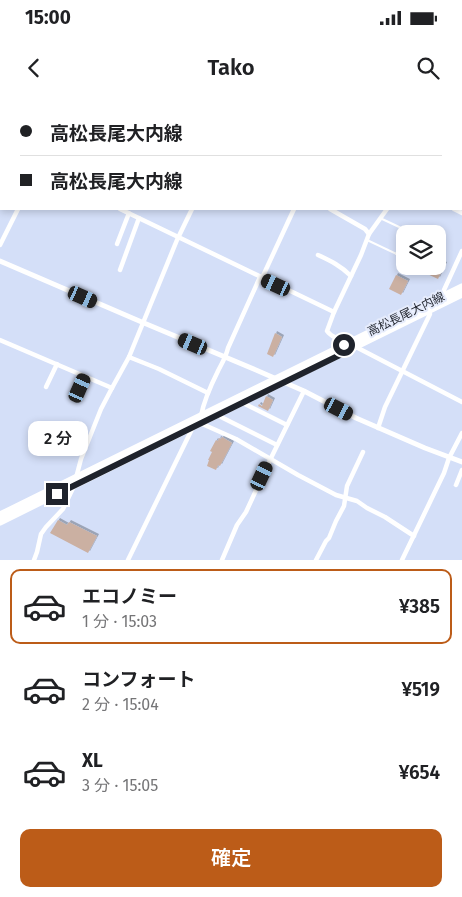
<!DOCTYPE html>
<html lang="ja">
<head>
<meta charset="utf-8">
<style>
	body { margin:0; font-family:"Fira Sans","Noto Sans JP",sans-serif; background:#f6f6f6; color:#202124; height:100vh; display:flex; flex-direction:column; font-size:19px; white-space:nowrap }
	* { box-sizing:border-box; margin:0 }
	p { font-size:16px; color:#757577 }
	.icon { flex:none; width:28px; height:28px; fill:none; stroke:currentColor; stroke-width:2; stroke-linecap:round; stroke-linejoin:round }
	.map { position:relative; height:460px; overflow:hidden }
	.panel { display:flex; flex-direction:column; background:#fff; flex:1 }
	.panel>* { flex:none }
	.banner { position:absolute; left:0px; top:0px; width:462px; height:110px; box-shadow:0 2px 8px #0003; display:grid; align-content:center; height:110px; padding:0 20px; background:#fff }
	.fabs { position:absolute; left:396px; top:125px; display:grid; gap:10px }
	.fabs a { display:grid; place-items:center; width:50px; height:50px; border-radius:10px; background:#fff; box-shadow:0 2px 8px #0003; font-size:25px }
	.end { position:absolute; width:22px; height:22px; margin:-11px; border:6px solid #1f232c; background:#fff; box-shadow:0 0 0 2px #fff }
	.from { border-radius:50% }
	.bubble { position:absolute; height:35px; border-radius:10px; background:#fff; box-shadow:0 2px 8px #0003; font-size:16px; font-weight:600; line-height:35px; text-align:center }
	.car { position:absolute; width:15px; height:30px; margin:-15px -8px; border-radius:6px; box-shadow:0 0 4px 1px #0007; background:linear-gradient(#222 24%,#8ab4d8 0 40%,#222 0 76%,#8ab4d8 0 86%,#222 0) }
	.banner b { display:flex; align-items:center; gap:18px; height:48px; font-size:19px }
	.banner b+b { border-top:1px solid #e0e0e0 }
	.banner i { width:12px; height:12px; background:#202124 }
	ul { padding:9px 0 0; list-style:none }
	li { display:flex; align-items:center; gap:15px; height:75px; margin:0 10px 8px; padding:0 10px; border:2px solid transparent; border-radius:10px }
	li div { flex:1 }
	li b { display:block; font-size:19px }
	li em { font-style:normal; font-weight:600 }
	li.active { border-color:#bc5c18 }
	li>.icon { width:45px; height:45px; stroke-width:1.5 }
	.cta { display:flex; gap:10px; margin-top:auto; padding:10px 20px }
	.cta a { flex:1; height:58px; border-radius:10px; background:#bc5c18; color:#fff; font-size:20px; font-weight:600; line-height:58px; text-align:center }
	.status { display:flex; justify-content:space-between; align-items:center; height:35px; padding:0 25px; background:#fff; direction:ltr }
	.status svg { height:14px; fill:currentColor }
	header { display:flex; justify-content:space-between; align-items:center; height:65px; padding:0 20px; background:#fff; font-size:22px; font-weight:600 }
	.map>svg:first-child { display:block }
	.building { fill:#cbb0a2; filter:url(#shadow) }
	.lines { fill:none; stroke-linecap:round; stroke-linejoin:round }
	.service { stroke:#fff; stroke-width:2 }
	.minor { stroke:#fff; stroke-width:4.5 }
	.tertiary { stroke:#fff; stroke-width:5 }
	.primary { stroke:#fff; stroke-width:7 }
	.route { stroke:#1f232c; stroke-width:6 }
	.labels { text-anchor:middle; stroke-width:4; stroke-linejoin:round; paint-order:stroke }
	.street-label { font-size:12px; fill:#1f232c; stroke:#e6ecfc }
</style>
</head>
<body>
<div class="status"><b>15:00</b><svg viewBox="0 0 49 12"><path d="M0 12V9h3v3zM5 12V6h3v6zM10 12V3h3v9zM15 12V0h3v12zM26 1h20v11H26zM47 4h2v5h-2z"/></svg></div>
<header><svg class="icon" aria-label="back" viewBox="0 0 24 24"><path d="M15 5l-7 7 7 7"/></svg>Tako<svg class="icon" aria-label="search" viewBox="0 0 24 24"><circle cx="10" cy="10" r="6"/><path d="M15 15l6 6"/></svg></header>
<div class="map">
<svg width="462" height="460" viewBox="0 0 462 460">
	<defs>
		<filter id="shadow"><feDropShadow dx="2" dy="-2" stdDeviation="0" flood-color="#0004"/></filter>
	</defs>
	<rect width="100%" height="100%" fill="#d4dff8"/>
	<g class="building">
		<path d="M438 161 445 164 438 179 421 171 423 166H438Z"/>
		<path d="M396 175 408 181 401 195 389 189Z"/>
		<path d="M275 233 282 237 273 257 267 254Z"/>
		<path d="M266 296 273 300 268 311 258 306 259 304 262 306Z"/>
		<path d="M222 337 232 343 220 366 218 365 216 370 207 366 209 360H208L212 352 210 351 216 340 218 341 219 338 221 339Z"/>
		<path d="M58 420 67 425 69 422 97 436 88 453 50 433Z"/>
	</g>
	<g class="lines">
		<g class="service">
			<path d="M380 118 414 134"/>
			<path d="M367 140 405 158"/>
			<path d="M396 154 406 131"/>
		</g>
		<g class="minor">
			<path d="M267 0 269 1"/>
			<path d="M69 1 70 0"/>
			<path d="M241 1 242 0"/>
			<path d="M345 1 346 0"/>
			<path d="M439 1 440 0"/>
			<path d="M461 30 462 28"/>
			<path d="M461 39H462"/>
			<path d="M0 44 1 45"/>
			<path d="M120 109 334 212"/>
			<path d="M330 109 365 129 369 134"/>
			<path d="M454 109 462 113"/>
			<path d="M117 144 129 113"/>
			<path d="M0 145 18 109"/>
			<path d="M318 155C331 161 341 166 351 176"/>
			<path d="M120 170 139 118"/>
			<path d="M262 178 294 109"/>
			<path d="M443 196 444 190 462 151"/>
			<path d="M0 240 112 288"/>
			<path d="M344 245C340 238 332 238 327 231L334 212 361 155 369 134 387 109"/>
			<path d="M356 247 462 302"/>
			<path d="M129 257 159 269 208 293"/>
			<path d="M46 287 57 264"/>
			<path d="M75 299 85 277"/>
			<path d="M241 302 287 325"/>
			<path d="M201 316C204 300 211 285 218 271 222 263 226 257 228 248L260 177"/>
			<path d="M221 317 277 345"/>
			<path d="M200 323 236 339 298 375 336 395 357 401 367 408 385 417 414 436"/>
			<path d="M378 328 385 307 430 214 429 211"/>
			<path d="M76 378 81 359 101 309 112 288 129 257 177 140 192 109"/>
			<path d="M456 385 462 370"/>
			<path d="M34 460 37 452 41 434 46 427 63 409 74 386"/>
			<path d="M128 460 193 327"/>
			<path d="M222 460 237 425 246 412 271 358 304 291"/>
			<path d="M316 460 326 441 329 438 336 421 344 406 347 386 363 352"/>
			<path d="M402 460 444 373 449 358 462 333"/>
		</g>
		<path class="tertiary" d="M0 161 144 223 256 270 304 291 356 318 425 348 462 362"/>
		<g class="primary">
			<path d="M0 415 462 187"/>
			<path d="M0 422 462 194"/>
		</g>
	</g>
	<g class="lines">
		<path class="route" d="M57 394 348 251 344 245"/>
	</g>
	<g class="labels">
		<g class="street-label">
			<text transform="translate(406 214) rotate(-26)" y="4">高松長尾大内線</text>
		</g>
	</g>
</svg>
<div class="fabs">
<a><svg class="icon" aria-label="layers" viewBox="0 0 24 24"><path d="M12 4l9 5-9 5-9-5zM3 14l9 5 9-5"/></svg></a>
</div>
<i class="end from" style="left:344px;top:245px"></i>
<i class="end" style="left:57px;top:394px"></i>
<div class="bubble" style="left:28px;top:321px;width:60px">2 分</div>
<i class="car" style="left:276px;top:185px;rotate:295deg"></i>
<i class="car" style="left:83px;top:197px;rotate:114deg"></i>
<i class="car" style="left:193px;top:244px;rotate:293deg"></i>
<i class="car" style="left:80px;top:288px;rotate:24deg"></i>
<i class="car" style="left:339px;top:309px;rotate:117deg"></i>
<i class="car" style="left:262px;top:376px;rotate:25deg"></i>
<div class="banner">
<b><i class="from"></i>高松長尾大内線</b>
<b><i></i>高松長尾大内線</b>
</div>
</div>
<section class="panel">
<ul>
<li class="active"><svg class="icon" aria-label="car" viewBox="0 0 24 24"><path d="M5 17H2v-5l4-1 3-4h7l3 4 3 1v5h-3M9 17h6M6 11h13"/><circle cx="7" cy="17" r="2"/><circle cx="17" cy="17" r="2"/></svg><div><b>エコノミー</b><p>1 分 · 15:03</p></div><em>¥385</em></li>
<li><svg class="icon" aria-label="car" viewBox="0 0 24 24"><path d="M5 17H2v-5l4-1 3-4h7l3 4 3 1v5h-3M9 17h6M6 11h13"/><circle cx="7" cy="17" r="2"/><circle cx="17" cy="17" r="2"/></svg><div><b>コンフォート</b><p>2 分 · 15:04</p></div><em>¥519</em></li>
<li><svg class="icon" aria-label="car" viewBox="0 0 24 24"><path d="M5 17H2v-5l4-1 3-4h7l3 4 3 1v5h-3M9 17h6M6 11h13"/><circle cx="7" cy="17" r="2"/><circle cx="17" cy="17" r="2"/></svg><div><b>XL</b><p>3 分 · 15:05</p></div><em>¥654</em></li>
</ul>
<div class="cta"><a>確定</a></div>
</section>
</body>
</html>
